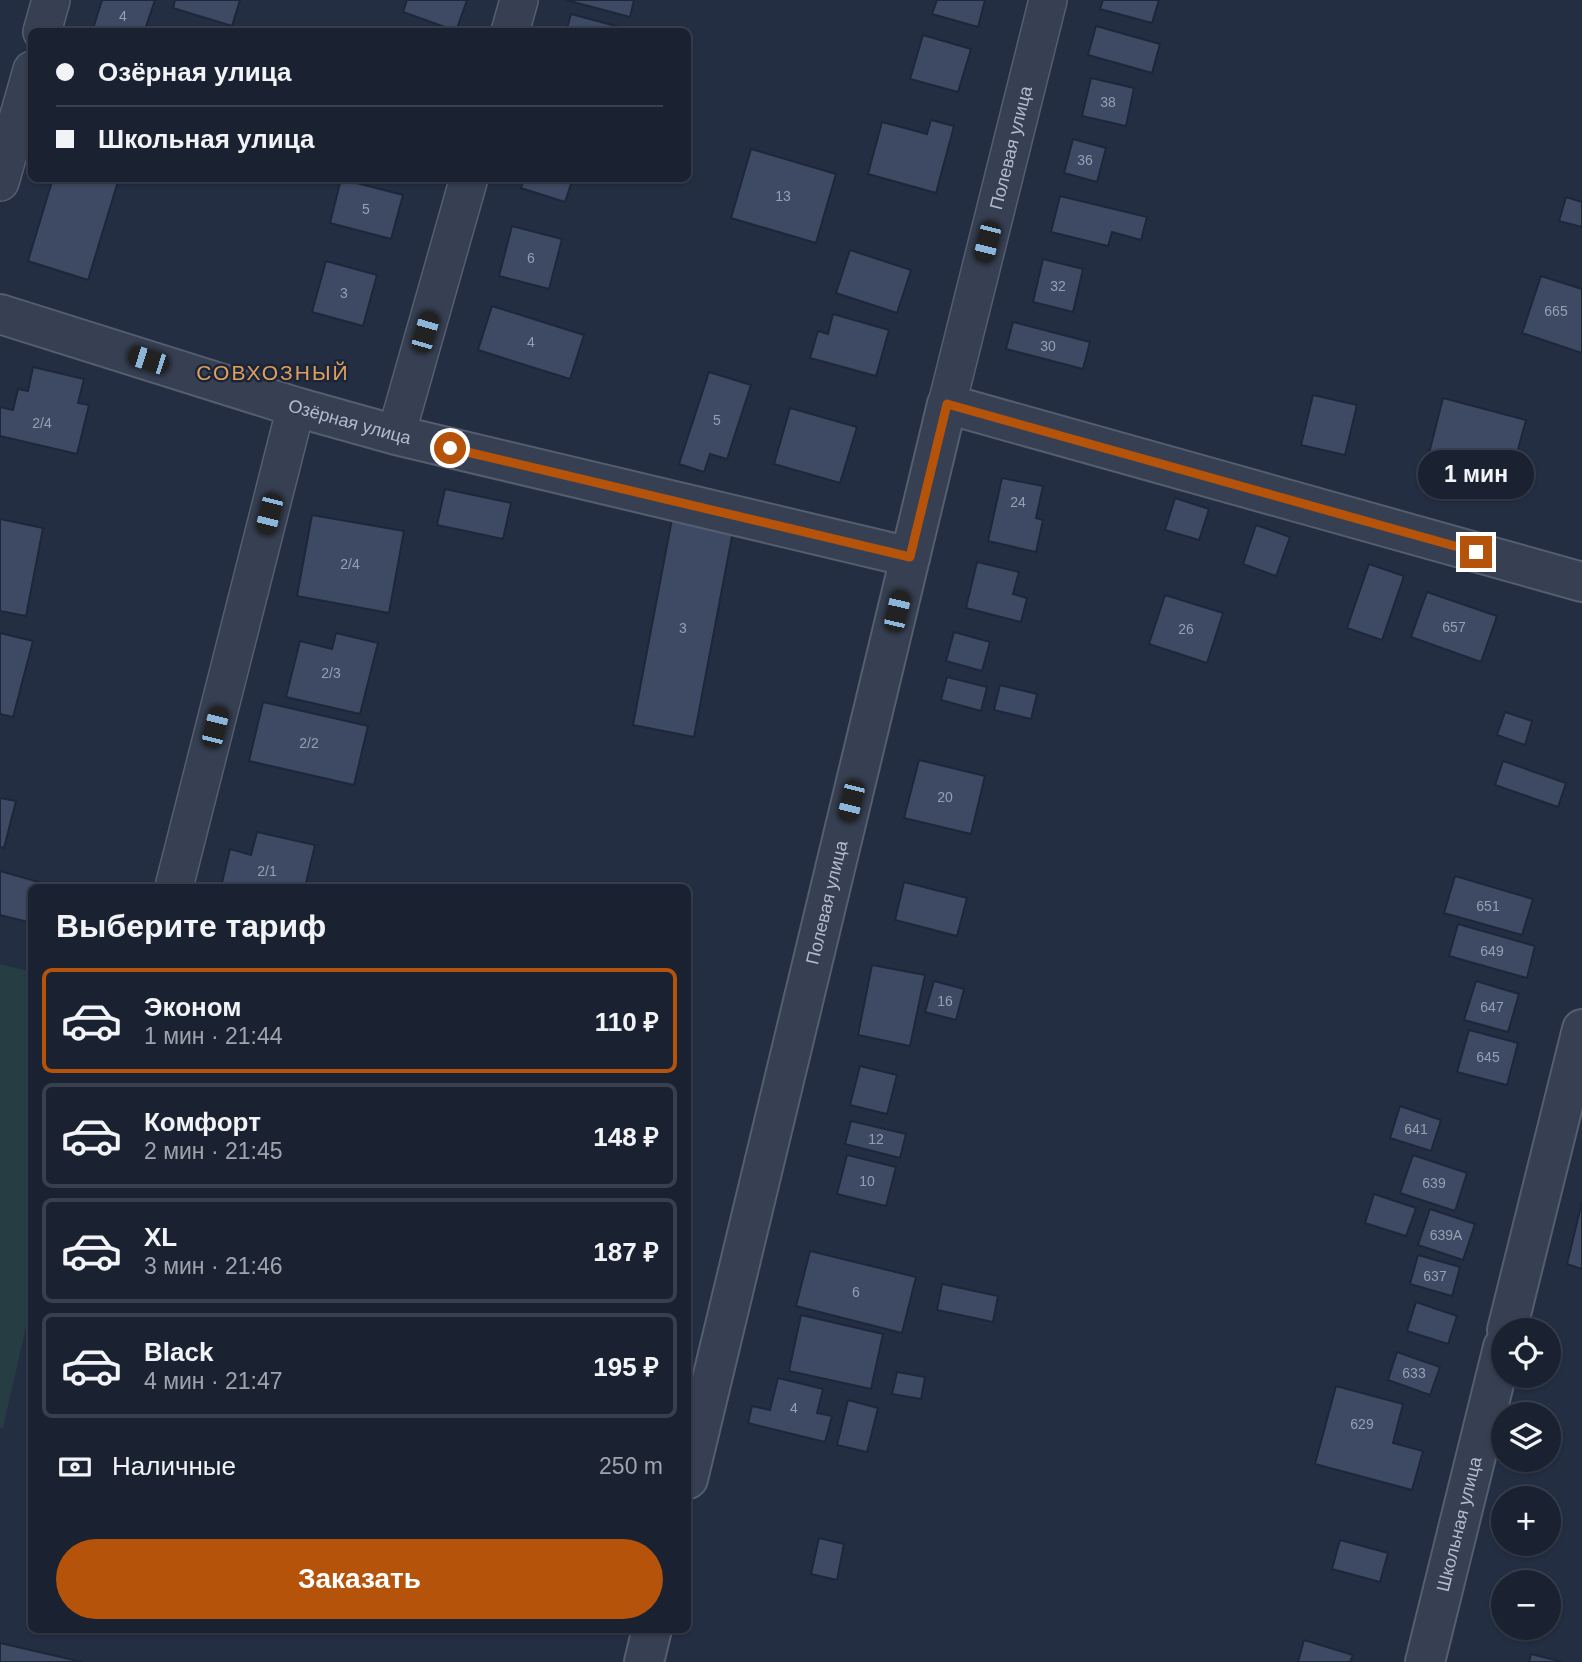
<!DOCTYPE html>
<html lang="ru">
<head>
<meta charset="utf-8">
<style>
	body { margin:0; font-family:Helvetica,sans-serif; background:#232a3a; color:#f1f3f6; height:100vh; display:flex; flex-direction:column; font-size:26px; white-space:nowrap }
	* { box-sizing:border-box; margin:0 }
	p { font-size:23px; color:#9fa4ac }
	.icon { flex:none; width:38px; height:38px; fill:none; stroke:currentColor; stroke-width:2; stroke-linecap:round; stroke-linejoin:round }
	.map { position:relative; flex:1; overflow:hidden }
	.side { position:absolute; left:28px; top:884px; width:663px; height:749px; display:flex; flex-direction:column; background:#1a2232; border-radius:10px; box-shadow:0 2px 5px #0004,0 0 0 2px #383f4d }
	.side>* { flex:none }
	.guide { position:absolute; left:28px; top:28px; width:663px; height:154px; border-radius:10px; box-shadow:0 2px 5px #0004,0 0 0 2px #383f4d; display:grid; align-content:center; height:154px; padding:0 28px; background:#1a2232 }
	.tools { position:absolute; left:1491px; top:1318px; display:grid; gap:14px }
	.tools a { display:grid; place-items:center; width:70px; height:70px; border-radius:50%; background:#1a2232; box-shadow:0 2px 5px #0004,0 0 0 2px #383f4d; font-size:35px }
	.end { position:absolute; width:32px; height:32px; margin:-16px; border:9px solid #b45309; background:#fff; box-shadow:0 0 0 4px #fff }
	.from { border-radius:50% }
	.bubble { position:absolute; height:49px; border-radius:24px; background:#1a2232; box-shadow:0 2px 5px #0004,0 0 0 2px #383f4d; font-size:23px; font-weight:600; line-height:49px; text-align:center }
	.car { position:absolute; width:21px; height:42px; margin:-21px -10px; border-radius:9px; box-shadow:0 0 5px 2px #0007; background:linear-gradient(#222 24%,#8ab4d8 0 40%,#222 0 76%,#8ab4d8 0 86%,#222 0) }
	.guide b { display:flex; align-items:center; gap:24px; height:66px; font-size:26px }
	.guide b+b { border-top:2px solid #383f4d }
	.guide i { width:18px; height:18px; background:#f1f3f6 }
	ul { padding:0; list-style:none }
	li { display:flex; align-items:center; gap:21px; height:105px; margin:0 14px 10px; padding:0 14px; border:4px solid #383f4d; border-radius:10px }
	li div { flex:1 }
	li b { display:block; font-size:26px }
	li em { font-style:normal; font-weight:600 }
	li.active { border-color:#b45309 }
	li>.icon { width:63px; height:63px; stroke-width:1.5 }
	h2 { padding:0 28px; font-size:32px; line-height:84px }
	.pay { display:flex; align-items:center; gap:18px; height:77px; padding:0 28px; font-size:26px }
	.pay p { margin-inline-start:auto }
	.primary-button { display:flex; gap:14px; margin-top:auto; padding:14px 28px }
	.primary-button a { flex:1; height:80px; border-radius:42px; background:#b45309; color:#fff; font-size:28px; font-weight:600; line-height:80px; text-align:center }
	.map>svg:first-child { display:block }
	.park { fill:#253d43 }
	.building { fill:#3e4a63; stroke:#1e2739; stroke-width:2 }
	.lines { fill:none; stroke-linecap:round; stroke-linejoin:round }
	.minor-casing { stroke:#555e6f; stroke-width:40 }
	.tertiary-casing { stroke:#555e6f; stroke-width:42 }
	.minor { stroke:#374052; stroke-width:37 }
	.tertiary { stroke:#374052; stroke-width:38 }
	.route { stroke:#b45309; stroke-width:9 }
	.labels { text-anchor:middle; stroke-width:5; stroke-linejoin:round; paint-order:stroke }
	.number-label { font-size:14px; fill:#969fb2 }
	.street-label { font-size:18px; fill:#b4bbcc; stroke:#1c2537 }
	.quarter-label { font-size:21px; letter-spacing:2px; fill:#e0a05c; stroke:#1c2537 }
</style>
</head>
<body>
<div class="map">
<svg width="1582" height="1662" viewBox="0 0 1582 1662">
	<rect width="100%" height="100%" fill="#232e43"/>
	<path class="park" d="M0 964 32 972 31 1305 3 1428H0Z"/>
	<g class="building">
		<path d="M102 0H155L144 32H92Z"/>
		<path d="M175 0H240L232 26 173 8Z"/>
		<path d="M407 0H467L456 31 403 12Z"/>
		<path d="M566 0H634L630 17Z"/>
		<path d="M937 0H985L978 27 932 14Z"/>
		<path d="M1103 0H1159L1152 23 1100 9Z"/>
		<path d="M571 14 638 32H566Z"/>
		<path d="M1096 26 1160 44 1152 73 1088 55Z"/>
		<path d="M923 35 971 49 958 92 910 79Z"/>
		<path d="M1091 78 1134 88 1126 126 1082 116Z"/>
		<path d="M931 120 954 126 936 193 868 174 882 122 927 134Z"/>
		<path d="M1073 139 1106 148 1097 182 1064 173Z"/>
		<path d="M751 149 836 174 816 243 731 218Z"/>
		<path d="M53 178H119L88 280 28 261Z"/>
		<path d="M524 178H573L565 202 521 188Z"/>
		<path d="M341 179 403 195 391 239 330 223Z"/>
		<path d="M1060 196 1147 217 1141 240 1112 232 1108 246 1051 232Z"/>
		<path d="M1566 197 1582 202V227L1559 221Z"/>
		<path d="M512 226 562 239 549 289 499 276Z"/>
		<path d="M850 250 911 270 897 313 836 293Z"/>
		<path d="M1043 259 1083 269 1073 312 1033 302Z"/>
		<path d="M326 261 377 275 363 326 312 312Z"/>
		<path d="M1541 276 1582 289V353L1522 333Z"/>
		<path d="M492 306 584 335 570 379 478 350Z"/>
		<path d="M833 314 889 330 876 376 810 358 818 331 828 334Z"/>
		<path d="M1013 322 1090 342 1083 369 1006 349Z"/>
		<path d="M33 367 84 379 78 403 89 405 77 454 0 436V407L13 410 18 389 28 391Z"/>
		<path d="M709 372 751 385 727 459 710 454 704 472 679 464Z"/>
		<path d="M1313 395 1357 405 1345 455 1301 445Z"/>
		<path d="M1443 398 1526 420 1508 486 1426 465Z"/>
		<path d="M790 408 857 427 840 483 774 464Z"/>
		<path d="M1002 478 1043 486 1036 518 1043 520 1036 552 988 541Z"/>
		<path d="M445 489 511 503 503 539 437 525Z"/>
		<path d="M1175 498 1209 509 1199 540 1165 530Z"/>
		<path d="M312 515 404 531 389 613 297 596Z"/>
		<path d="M0 519 43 528 26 616 0 611Z"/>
		<path d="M672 519 733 531 694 737 633 725Z"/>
		<path d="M1256 525 1290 537 1276 576 1243 564Z"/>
		<path d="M977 562 1019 572 1013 594 1027 598 1021 622 966 608Z"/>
		<path d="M1369 564 1404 576 1382 640 1347 628Z"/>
		<path d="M1427 592 1497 616 1481 662 1411 637Z"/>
		<path d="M1165 595 1223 613 1207 663 1149 644Z"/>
		<path d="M954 632 990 642 982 671 946 661Z"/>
		<path d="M0 633 33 641 13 717 0 714Z"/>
		<path d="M336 633 378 643 360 714 286 697 300 641 332 649Z"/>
		<path d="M947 677 987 687 981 711 941 700Z"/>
		<path d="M1000 685 1037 694 1031 719 994 710Z"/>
		<path d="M263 702 368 726 354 785 249 761Z"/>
		<path d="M1505 712 1532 721 1525 745 1497 735Z"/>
		<path d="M919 760 985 776 971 834 904 818Z"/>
		<path d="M1503 761 1566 783 1558 807 1495 785Z"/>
		<path d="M0 798 16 801 4 848 0 847Z"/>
		<path d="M257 832 315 845 305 887H221L230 849 251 855Z"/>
		<path d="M0 871 56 887H32V923L0 915Z"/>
		<path d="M1455 876 1533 899 1522 935 1444 913Z"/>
		<path d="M904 882 967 898 957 936 895 920Z"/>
		<path d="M1458 924 1535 946 1527 978 1449 956Z"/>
		<path d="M872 965 925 975 910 1046 858 1035Z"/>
		<path d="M934 981 964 989 956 1020 925 1012Z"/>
		<path d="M1476 981 1519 994 1508 1032 1464 1020Z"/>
		<path d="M1469 1030 1518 1043 1507 1085 1457 1072Z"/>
		<path d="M860 1066 897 1075 887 1114 850 1105Z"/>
		<path d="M1400 1106 1441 1120 1431 1151 1390 1138Z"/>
		<path d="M851 1121 906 1134 900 1158 845 1144Z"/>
		<path d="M847 1155 896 1167 886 1206 837 1194Z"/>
		<path d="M1413 1155 1467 1173 1455 1211 1400 1193Z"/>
		<path d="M1374 1194 1416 1208 1406 1236 1365 1223Z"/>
		<path d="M1582 1202V1269L1567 1264Z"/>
		<path d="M1430 1209 1475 1224 1463 1260 1418 1245Z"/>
		<path d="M810 1251 916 1277 902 1333 796 1306Z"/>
		<path d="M1418 1255 1460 1267 1452 1296 1410 1284Z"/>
		<path d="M942 1284 998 1296 993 1322 937 1310Z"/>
		<path d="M1416 1302 1457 1316 1448 1344 1407 1331Z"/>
		<path d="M801 1315 883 1334 871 1389 789 1371Z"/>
		<path d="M1397 1352 1440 1367 1430 1395 1388 1380Z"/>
		<path d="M897 1372 925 1377 921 1399 892 1394Z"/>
		<path d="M778 1378 823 1389 817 1413 832 1416 825 1442 748 1423 752 1406 770 1410Z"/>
		<path d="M1336 1386 1403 1404 1393 1443 1423 1451 1412 1490 1315 1464Z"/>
		<path d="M848 1400 878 1408 867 1452 837 1445Z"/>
		<path d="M819 1538 844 1544 837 1580 811 1574Z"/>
		<path d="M1340 1540 1388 1553 1380 1582 1332 1569Z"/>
		<path d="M1304 1640 1353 1655 1350 1662H1298Z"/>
		<path d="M0 1643 82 1662H0Z"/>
		<path d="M1531 1654 1563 1662H1529Z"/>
	</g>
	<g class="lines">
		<defs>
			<g id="minor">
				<path d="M42 32 51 0"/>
				<path d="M510 32 519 0"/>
				<path d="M0 182 32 70"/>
				<path id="s1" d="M947 404 1048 0"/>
				<path d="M396 435 469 178"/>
				<path d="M174 887 296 407"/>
			</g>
			<g id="tertiary">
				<path id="s2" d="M0 314 296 407 396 435 910 557"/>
				<path d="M1507 1330 1582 1029"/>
				<path id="s3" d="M688 1479 947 404 1582 582"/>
				<path d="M644 1662 652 1629"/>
				<path id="s4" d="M1425 1662 1503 1347"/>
			</g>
		</defs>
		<use href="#minor" class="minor-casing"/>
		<use href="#tertiary" class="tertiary-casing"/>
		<use href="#minor" class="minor"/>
		<use href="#tertiary" class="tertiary"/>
	</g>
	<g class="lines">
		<path class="route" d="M450 448 910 557 947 404 1476 552"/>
	</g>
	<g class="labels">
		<g class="number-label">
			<text x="123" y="21">4</text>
			<text x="1108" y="107">38</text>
			<text x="1085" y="165">36</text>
			<text x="783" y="201">13</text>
			<text x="366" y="214">5</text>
			<text x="531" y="263">6</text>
			<text x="1058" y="291">32</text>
			<text x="344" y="298">3</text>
			<text x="1556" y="316">665</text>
			<text x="531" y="347">4</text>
			<text x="1048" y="351">30</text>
			<text x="717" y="425">5</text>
			<text x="42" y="428">2/4</text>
			<text x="1018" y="507">24</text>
			<text x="350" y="569">2/4</text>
			<text x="1454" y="632">657</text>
			<text x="683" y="633">3</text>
			<text x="1186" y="634">26</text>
			<text x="331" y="678">2/3</text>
			<text x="309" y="748">2/2</text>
			<text x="945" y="802">20</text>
			<text x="267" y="876">2/1</text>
			<text x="1488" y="911">651</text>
			<text x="1492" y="956">649</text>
			<text x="945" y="1006">16</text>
			<text x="1492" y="1012">647</text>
			<text x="1488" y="1062">645</text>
			<text x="1416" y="1134">641</text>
			<text x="876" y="1144">12</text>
			<text x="867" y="1186">10</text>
			<text x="1434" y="1188">639</text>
			<text x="1446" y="1240">639А</text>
			<text x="1435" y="1281">637</text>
			<text x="856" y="1297">6</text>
			<text x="1414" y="1378">633</text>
			<text x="794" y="1413">4</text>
			<text x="1362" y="1429">629</text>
		</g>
		<g class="street-label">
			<text dy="6" stroke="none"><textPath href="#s1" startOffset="264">Полевая улица</textPath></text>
			<text dy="6" stroke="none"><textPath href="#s2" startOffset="366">Озёрная улица</textPath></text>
			<text dy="6" stroke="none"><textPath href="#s3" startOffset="593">Полевая улица</textPath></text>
			<text dy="6" stroke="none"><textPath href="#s4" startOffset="142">Школьная улица</textPath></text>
		</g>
		<g class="quarter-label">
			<text x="273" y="380">СОВХОЗНЫЙ</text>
		</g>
	</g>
</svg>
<div class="tools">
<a><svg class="icon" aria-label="locate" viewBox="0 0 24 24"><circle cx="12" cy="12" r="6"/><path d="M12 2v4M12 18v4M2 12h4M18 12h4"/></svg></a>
<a><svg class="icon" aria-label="layers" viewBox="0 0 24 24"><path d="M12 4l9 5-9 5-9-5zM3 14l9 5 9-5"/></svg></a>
<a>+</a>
<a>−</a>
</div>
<i class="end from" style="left:450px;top:448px"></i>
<i class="end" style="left:1476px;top:552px"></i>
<div class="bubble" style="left:1418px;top:450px;width:116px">1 мин</div>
<i class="car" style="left:987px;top:242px;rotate:194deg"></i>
<i class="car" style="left:425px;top:332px;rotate:16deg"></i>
<i class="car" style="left:148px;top:360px;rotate:288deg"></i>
<i class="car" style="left:269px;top:514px;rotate:194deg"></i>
<i class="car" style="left:897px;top:611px;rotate:13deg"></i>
<i class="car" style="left:215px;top:727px;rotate:14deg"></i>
<i class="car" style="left:851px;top:801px;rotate:194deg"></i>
<div class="guide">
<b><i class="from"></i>Озёрная улица</b>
<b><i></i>Школьная улица</b>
</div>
<section class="side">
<h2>Выберите тариф</h2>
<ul>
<li class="active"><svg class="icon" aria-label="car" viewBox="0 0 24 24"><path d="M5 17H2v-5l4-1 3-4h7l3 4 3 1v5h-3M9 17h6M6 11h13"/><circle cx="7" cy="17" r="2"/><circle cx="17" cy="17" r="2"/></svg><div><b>Эконом</b><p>1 мин · 21:44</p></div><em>110 ₽</em></li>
<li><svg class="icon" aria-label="car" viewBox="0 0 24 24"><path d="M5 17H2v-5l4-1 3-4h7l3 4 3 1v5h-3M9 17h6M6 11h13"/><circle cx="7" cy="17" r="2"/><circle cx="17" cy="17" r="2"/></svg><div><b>Комфорт</b><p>2 мин · 21:45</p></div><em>148 ₽</em></li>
<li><svg class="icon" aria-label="car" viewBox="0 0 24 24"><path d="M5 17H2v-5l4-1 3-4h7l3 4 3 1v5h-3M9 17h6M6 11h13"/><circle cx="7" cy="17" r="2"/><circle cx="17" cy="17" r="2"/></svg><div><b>XL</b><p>3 мин · 21:46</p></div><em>187 ₽</em></li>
<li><svg class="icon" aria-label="car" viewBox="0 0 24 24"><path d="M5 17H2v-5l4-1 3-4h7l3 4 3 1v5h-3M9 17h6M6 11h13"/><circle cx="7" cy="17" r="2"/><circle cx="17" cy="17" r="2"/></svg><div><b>Black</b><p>4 мин · 21:47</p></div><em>195 ₽</em></li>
</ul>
<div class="pay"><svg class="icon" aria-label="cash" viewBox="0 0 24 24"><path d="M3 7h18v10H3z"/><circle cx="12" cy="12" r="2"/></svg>Наличные<p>250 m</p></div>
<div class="primary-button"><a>Заказать</a></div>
</section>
</div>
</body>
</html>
